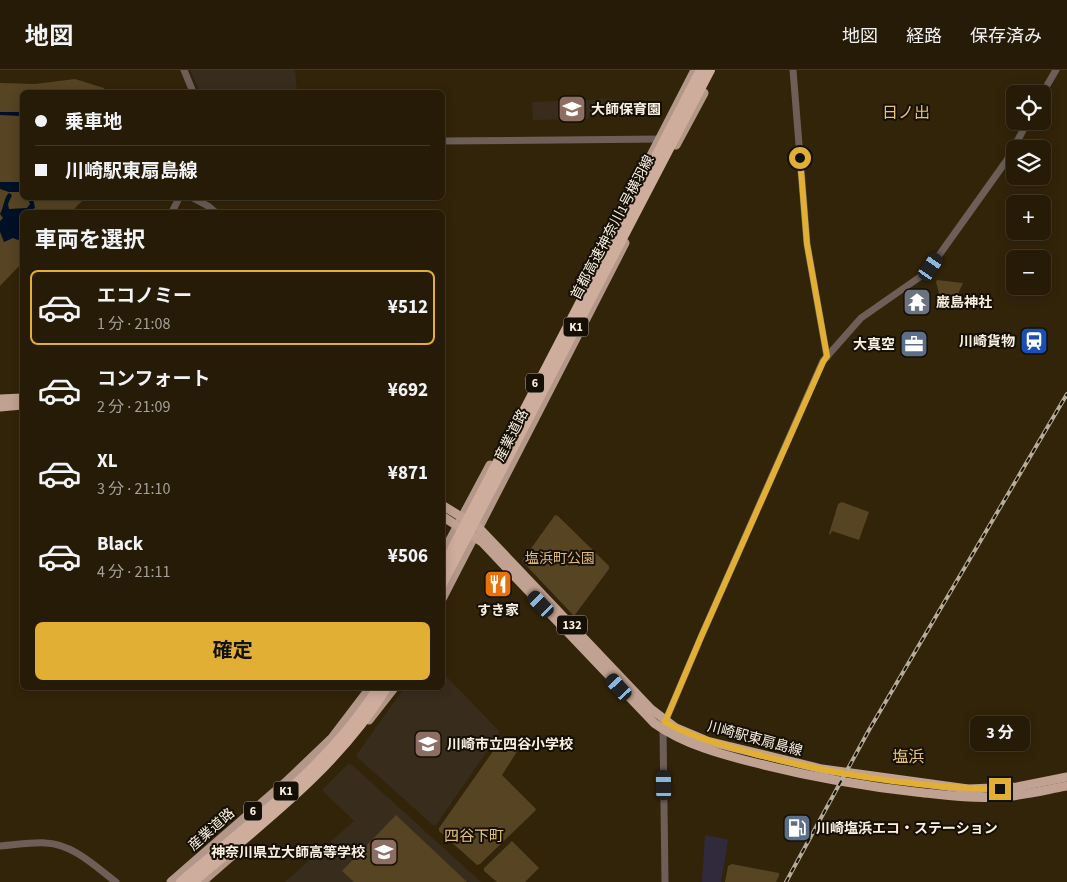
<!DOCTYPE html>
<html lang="ja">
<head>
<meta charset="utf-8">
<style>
	body { margin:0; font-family:"Source Sans 3","Noto Sans JP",sans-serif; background:#2e2411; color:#f1f3f6; height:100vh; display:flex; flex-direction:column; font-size:19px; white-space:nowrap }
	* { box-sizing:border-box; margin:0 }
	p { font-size:16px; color:#a4a19b }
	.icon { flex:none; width:28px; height:28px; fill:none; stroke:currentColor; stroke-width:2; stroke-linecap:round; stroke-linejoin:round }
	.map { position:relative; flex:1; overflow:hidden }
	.details { position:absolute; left:20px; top:140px; width:425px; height:480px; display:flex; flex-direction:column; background:#261b07; border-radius:8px; box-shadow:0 2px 12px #0003,0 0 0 1px #423928 }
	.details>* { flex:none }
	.hud { position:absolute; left:20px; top:20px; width:425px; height:110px; border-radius:8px; box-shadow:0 2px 12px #0003,0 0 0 1px #423928; display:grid; align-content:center; height:110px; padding:0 15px; background:#261b07 }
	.buttons { position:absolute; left:1006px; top:15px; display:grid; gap:10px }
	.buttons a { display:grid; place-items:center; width:45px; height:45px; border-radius:8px; background:#261b07; box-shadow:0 2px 12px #0003,0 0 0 1px #423928; font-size:25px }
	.end { position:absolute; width:22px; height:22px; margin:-11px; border:6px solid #e1af34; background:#111; box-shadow:0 0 0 2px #111 }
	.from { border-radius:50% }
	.bubble { position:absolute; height:35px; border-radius:8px; background:#261b07; box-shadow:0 2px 12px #0003,0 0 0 1px #423928; font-size:16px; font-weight:700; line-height:35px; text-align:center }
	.car { position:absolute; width:15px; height:30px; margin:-15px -8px; border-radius:6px; box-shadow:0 0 4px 1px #0007; background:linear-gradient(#222 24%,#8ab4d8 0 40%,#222 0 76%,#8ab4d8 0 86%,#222 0) }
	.hud b { display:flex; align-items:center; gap:18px; height:48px; font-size:19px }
	.hud b+b { border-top:1px solid #423928 }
	.hud i { width:12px; height:12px; background:#f1f3f6 }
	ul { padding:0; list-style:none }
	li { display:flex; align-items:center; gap:15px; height:75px; margin:0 10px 8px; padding:0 5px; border:2px solid transparent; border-radius:8px }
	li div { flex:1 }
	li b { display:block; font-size:19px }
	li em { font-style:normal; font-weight:700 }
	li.active { border-color:#e1af34 }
	li>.icon { width:45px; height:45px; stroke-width:1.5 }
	h2 { padding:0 15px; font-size:22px; line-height:60px }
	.action { display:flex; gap:10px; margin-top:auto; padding:10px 15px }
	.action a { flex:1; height:58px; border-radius:8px; background:#e1af34; color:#111; font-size:20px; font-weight:700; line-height:58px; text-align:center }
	header { display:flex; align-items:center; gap:30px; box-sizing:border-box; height:70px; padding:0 25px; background:#261b07; border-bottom:1px solid #423928 }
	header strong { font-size:24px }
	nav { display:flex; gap:28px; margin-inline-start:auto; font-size:18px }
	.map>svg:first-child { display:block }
	.commercial { fill:#2f2b3c }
	.education { fill:#382c1d }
	.green { fill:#564423 }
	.water { fill:#001025 }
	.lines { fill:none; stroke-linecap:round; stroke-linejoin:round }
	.tertiary { stroke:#6d5f58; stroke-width:7 }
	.primary { stroke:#b39789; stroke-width:9 }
	.trunk { stroke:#c1a292; stroke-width:9 }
	.motorway { stroke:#cfad9c; stroke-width:10 }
	.rail-casing { stroke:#b6ac98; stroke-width:4 }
	.rail { stroke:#150f05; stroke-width:2; stroke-dasharray:5.5; stroke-linecap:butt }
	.route { stroke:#e1af34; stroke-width:6 }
	.labels { text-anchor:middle; stroke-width:4; stroke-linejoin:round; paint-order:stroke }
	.shield { fill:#150f05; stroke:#b5ac9e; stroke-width:1 }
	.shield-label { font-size:12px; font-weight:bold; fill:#f9f0e0 }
	.poi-label { font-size:14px; font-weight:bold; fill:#f9f0e0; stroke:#150f05; text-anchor:start }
	.street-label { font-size:14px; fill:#f9f0e0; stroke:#150f05 }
	.park-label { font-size:14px; fill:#e0bb7a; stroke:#150f05 }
	.neighbourhood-label { font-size:15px; fill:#e5c37a; stroke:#150f05 }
	.quarter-label { font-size:16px; fill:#e5c37a; stroke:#150f05 }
</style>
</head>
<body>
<header>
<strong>地図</strong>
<nav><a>地図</a><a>経路</a><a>保存済み</a></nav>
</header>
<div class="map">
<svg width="1067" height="812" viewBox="0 0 1067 812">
	<rect width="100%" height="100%" fill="#322409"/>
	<path class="commercial" d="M705 765 726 769 728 771 721 812H702Z"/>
	<g class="education">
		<path d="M190 0H295L297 22H200Z"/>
		<path d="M612 29V45H589L588 49 533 50 532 32Z"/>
		<path d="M443 603 499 661V664L436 755H433L357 687V684L404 618H442Z"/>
		<path d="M348 694 352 695 481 812H285L354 751 322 720Z"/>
	</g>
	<g class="green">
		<path d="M75 9 104 18 105 22H22V128H85L71 142H22V193L0 216V13L35 14Z"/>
		<path d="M937 210 963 213 953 235 943 238 936 212Z"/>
		<path d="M842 432 869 442 859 470 832 461 830 465 829 464 838 434Z"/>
		<path d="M555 445 558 446 609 496V499L574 546 522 491Z"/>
		<path d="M503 667H506L518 680 502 705 536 739 535 741 480 794 477 795 439 761V758Z"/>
		<path d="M396 745 467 812H354L342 801Z"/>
		<path d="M512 771 539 798 525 812H497L484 801V798Z"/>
		<path d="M732 794 779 803V806L776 812H725L728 796Z"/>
	</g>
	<g class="water">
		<path d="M0 42H22V122H9L0 119V112H20L21 105 20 46 0 45Z"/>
		<path d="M9 123 12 125 8 134 9 139 27 138 30 134 28 128H33L35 138 27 142H22V147L19 151 20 169 18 170 13 168 4 172 0 162V151L3 148 0 144C4 137 4 127 9 123Z"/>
	</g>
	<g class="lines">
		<g class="tertiary">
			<path d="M184 0 193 22"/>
			<path d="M793 0 807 174 827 287"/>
			<path d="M1042 24 1056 0"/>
			<path d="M442 71 662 69"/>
			<path d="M193 128 208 136 215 142"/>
			<path d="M172 142 179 128"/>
			<path d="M0 776C15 775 31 772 46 773 73 774 96 797 116 812"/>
			<path d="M665 812 663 660 665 652 701 567 823 291 861 248 927 202 1007 90 1028 51"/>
		</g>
		<g class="primary">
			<path d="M676 75 704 23"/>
			<path d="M590 204 695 0"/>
			<path d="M442 485 490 395"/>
			<path d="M442 529 625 173"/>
			<path d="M369 650 394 618"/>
			<path d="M171 812 286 712 332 668 370 618"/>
			<path d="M202 812 234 784"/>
		</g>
		<g class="trunk">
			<path d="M0 329 22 328"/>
			<path d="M0 337 22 335"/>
			<path d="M442 435 479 458 651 639 676 658 707 671 822 699 968 719 1017 717 1067 707"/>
			<path d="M442 446 482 472 654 653C685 675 723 685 760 694 812 707 863 716 916 722 944 725 972 729 1000 727 1022 726 1045 720 1067 716"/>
		</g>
		<g class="motorway">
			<path d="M442 499 701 0"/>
			<path d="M442 514 710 0"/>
			<path d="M181 812C249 754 331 694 378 618"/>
			<path d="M193 812C262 753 339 696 386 618"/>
		</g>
		<defs>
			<path id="rail" d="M786 812 869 660 1067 324"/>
		</defs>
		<use href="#rail" class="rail-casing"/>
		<use href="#rail" class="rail"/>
	</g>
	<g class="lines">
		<path class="route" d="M800 88 807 174 827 286 823 292 701 567 665 652C693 668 724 675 755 684 833 704 919 718 1000 719"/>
	</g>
	<defs>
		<symbol id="school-square" viewBox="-11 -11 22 22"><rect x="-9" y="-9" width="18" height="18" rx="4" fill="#8d6e63" stroke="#150f05"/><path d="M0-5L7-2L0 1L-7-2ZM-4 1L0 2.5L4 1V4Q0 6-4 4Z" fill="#fff"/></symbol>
		<symbol id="temple-square" viewBox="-11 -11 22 22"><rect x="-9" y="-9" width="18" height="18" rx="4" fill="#6b7280" stroke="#150f05"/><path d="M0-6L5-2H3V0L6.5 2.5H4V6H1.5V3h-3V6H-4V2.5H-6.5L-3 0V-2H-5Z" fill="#fff"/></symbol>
		<symbol id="station-square" viewBox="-11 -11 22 22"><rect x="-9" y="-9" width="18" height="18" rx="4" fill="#1a4fb4" stroke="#150f05"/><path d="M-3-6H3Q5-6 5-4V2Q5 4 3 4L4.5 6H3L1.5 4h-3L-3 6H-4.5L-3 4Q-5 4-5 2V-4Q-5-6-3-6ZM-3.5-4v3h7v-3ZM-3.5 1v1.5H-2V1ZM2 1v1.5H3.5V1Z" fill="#fff"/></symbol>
		<symbol id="office-square" viewBox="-11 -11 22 22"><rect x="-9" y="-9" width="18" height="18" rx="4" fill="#5c6f8a" stroke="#150f05"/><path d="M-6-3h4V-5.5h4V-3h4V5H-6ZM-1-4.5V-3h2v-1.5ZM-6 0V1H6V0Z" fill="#fff"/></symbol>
		<symbol id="restaurant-square" viewBox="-11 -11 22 22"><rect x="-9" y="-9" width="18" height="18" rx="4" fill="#e8710a" stroke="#150f05"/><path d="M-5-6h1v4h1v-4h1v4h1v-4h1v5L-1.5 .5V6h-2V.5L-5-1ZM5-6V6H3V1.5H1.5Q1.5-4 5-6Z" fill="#fff"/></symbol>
		<symbol id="fuel-square" viewBox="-11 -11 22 22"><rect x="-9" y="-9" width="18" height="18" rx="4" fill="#5c6f8a" stroke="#150f05"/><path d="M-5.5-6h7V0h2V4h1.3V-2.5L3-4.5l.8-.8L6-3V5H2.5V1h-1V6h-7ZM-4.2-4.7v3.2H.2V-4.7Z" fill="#fff"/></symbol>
	</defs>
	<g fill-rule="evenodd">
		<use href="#school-square" x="556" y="23" width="32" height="32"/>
		<use href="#temple-square" x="901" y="216" width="32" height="32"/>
		<use href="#station-square" x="1018" y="255" width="32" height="32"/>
		<use href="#office-square" x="898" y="258" width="32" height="32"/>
		<use href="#restaurant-square" x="482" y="498" width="32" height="32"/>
		<use href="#school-square" x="412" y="658" width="32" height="32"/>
		<use href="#fuel-square" x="781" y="742" width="32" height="32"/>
		<use href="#school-square" x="368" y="766" width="32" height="32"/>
	</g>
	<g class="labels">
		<g class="shield">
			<rect x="563.5" y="247.5" width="25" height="19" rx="4"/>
			<rect x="526" y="303.5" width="18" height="19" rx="4"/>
			<rect x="557" y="545.5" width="30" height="19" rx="4"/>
			<rect x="273.5" y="711.5" width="25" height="19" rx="4"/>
			<rect x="244" y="731.5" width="18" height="19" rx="4"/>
		</g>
		<g class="shield-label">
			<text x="576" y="261">K1</text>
			<text x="535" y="317">6</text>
			<text x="572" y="559">132</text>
			<text x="286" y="725">K1</text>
			<text x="253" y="745">6</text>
		</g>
		<g class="poi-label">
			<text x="591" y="44">大師保育園</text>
			<text x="936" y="237">巌島神社</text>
			<text x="1015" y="276" text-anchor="end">川崎貨物</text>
			<text x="895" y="279" text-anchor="end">大真空</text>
			<text x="498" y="545" text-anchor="middle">すき家</text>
			<text x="447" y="679">川崎市立四谷小学校</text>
			<text x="816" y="763">川崎塩浜エコ・ステーション</text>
			<text x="365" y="787" text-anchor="end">神奈川県立大師高等学校</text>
		</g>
		<g class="street-label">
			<text transform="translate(612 157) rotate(-62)" y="5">首都高速神奈川1号横羽線</text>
			<text transform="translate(511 365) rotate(-63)" y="5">産業道路</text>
			<text transform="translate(755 668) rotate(15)" y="5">川崎駅東扇島線</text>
			<text transform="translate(211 759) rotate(-41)" y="5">産業道路</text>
		</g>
		<g class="park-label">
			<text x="560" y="493">塩浜町公園</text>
		</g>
		<g class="neighbourhood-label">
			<text x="474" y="771">四谷下町</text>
		</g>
		<g class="quarter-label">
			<text x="906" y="48">日ノ出</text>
			<text x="908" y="692">塩浜</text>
		</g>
	</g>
</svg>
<div class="buttons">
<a><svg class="icon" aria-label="locate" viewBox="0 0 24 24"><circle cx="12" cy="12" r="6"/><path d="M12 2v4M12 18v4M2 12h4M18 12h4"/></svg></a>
<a><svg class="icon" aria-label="layers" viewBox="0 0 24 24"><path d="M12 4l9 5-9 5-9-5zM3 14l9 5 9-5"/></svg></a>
<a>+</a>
<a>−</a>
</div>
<i class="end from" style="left:800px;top:88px"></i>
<i class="end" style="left:1000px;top:719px"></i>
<div class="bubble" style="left:970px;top:646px;width:60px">3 分</div>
<i class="car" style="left:931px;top:197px;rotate:35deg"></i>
<i class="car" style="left:541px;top:534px;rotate:316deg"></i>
<i class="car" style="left:619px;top:617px;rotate:318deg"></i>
<i class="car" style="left:664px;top:715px;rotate:359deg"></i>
<div class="hud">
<b><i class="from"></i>乗車地</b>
<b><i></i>川崎駅東扇島線</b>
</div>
<section class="details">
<h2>車両を選択</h2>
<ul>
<li class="active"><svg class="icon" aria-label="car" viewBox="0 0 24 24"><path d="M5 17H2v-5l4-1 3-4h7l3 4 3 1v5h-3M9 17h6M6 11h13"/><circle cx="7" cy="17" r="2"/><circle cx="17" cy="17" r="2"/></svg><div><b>エコノミー</b><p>1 分 · 21:08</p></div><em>¥512</em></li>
<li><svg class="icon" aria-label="car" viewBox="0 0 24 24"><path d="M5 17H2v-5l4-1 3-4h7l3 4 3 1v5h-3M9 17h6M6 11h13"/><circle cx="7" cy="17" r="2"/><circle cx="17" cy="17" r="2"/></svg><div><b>コンフォート</b><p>2 分 · 21:09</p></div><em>¥692</em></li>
<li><svg class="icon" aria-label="car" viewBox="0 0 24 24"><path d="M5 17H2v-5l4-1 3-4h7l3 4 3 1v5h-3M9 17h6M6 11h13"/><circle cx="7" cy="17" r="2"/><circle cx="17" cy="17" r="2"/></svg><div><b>XL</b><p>3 分 · 21:10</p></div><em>¥871</em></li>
<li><svg class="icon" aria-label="car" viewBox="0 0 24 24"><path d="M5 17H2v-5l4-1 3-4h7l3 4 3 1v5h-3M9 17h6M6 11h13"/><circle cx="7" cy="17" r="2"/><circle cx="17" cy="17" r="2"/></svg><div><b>Black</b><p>4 分 · 21:11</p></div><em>¥506</em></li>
</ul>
<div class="action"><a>確定</a></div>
</section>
</div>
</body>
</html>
